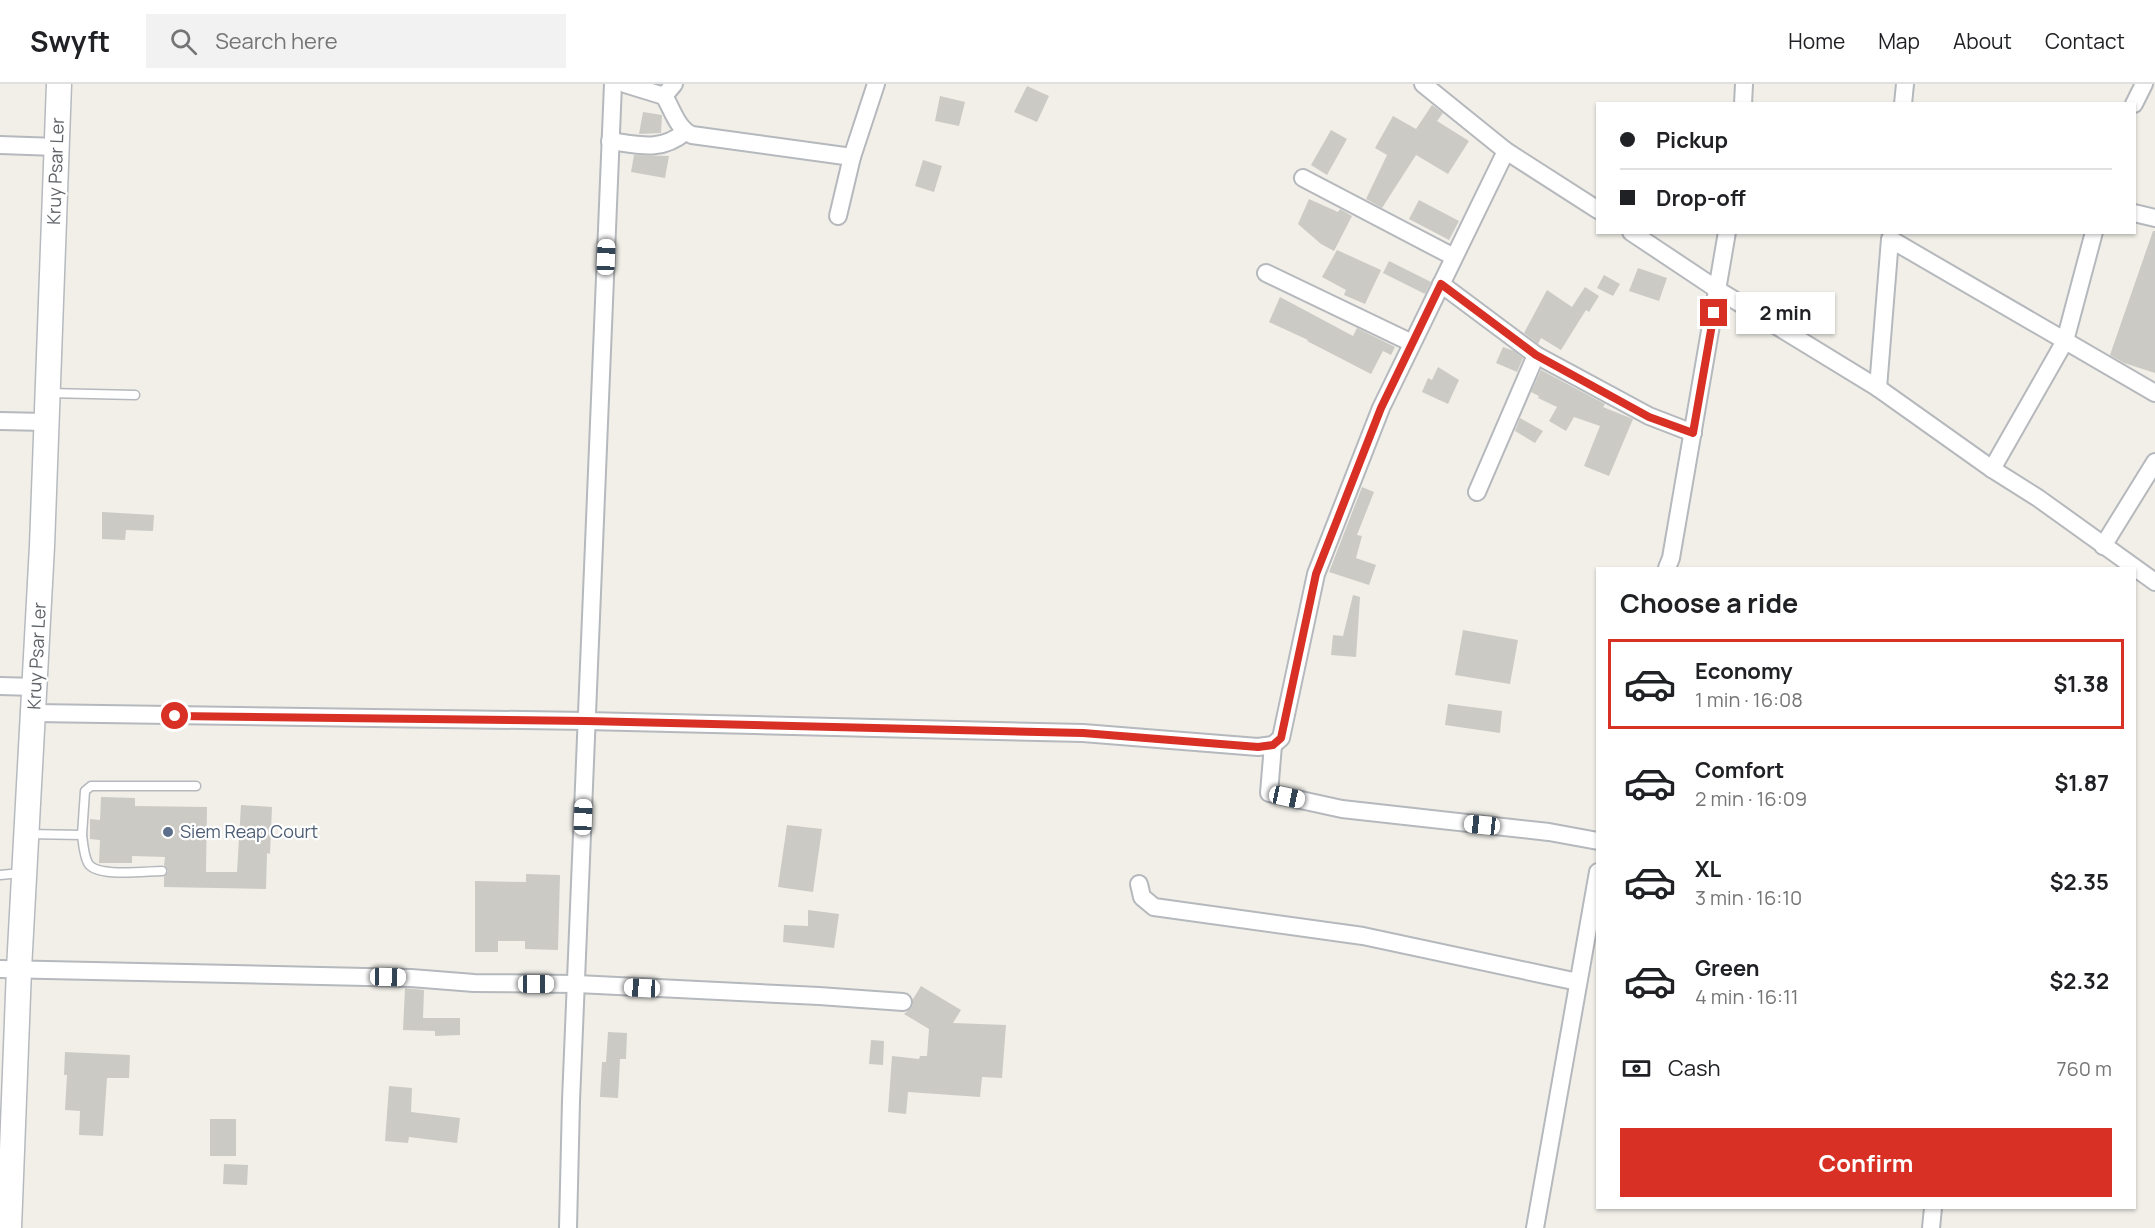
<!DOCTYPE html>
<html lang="en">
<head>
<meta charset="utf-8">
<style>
	body { margin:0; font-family:Manrope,sans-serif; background:#f2f2f2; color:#202124; height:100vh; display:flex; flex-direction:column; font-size:22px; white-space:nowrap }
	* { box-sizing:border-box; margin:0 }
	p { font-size:20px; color:#757577 }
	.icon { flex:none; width:33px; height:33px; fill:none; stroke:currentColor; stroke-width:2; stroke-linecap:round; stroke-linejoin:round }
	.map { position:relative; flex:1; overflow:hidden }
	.panel { position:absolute; left:1596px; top:483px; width:540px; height:642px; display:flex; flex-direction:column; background:#fff; border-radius:0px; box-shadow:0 2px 4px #0004 }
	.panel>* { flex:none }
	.guide { position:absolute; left:1596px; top:18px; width:540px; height:132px; border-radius:0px; box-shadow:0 2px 4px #0004; display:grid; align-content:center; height:132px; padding:0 24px; background:#fff }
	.end { position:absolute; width:27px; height:27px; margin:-14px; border:8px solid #d93025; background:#fff; box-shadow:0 0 0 3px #fff }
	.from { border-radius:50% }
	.bubble { position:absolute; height:42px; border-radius:0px; background:#fff; box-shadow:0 2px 4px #0004; font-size:20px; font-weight:700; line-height:42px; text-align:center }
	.car { position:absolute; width:18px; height:36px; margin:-18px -9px; border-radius:8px; box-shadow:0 0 4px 2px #0007; background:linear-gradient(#fff 24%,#345 0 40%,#fff 0 76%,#345 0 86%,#fff 0) }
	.guide b { display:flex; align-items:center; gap:21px; height:57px; font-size:22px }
	.guide b+b { border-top:2px solid #e0e0e0 }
	.guide i { width:15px; height:15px; background:#202124 }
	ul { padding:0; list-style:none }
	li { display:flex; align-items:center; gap:18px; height:90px; margin:0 12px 9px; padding:0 12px; border:3px solid transparent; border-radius:0px }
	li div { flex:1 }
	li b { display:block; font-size:22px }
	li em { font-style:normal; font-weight:700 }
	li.on { border-color:#d93025 }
	li>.icon { width:54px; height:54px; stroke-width:1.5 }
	h2 { padding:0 24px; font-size:27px; line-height:72px }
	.pay { display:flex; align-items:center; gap:15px; height:66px; padding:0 24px; font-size:22px }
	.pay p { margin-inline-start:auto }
	.action { display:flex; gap:12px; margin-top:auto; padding:12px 24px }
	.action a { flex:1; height:69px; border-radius:0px; background:#d93025; color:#fff; font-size:24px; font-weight:700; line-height:69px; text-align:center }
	header { display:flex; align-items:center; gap:36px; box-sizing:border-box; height:84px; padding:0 30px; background:#fff; border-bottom:2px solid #e0e0e0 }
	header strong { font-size:28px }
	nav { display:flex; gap:33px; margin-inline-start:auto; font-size:21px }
	.search { width:420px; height:54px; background:#f2f2f2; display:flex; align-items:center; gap:15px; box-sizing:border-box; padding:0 21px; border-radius:0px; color:#757577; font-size:22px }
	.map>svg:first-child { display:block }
	.building { fill:#cccac5 }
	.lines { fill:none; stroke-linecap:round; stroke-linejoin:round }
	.lane-casing { stroke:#b5b8bc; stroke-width:11 }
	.street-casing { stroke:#b5b8bc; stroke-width:20 }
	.secondary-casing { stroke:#b6babf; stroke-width:27 }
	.lane { stroke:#fff; stroke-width:8 }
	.street { stroke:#fff; stroke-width:16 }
	.secondary { stroke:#fff; stroke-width:24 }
	.route { stroke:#d93025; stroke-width:8 }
	.service-dot { fill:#5c6f8a; stroke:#fff; stroke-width:2 }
	.labels { text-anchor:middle; stroke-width:4.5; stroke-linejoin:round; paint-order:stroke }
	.street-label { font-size:18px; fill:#5f6368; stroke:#fff }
	.service-label { font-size:18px; fill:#4e5e75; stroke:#fff; text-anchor:start }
</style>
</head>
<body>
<header>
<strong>Swyft</strong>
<div class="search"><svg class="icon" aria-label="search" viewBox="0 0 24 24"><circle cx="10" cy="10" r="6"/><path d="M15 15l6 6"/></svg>Search here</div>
<nav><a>Home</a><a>Map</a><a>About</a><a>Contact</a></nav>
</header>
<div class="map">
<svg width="2155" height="1144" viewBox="0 0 2155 1144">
	<rect width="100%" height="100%" fill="#f1efe8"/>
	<g class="building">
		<path d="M1027 2 1049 12 1037 38 1014 28Z"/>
		<path d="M940 12 965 18 959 42 935 37Z"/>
		<path d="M1432 21 1443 29 1437 37 1469 57 1448 90 1416 71 1382 124 1366 115 1387 71 1375 64 1393 32 1416 45Z"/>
		<path d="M643 28 662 31 661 49 639 50Z"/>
		<path d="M1331 46 1347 55 1327 91 1311 81Z"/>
		<path d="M634 71 669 72 665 94 631 88Z"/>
		<path d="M923 76 942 82 934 108 915 102Z"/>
		<path d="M1309 115 1338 128 1340 125 1352 132 1334 167 1321 160 1298 140Z"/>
		<path d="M1419 116 1459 137 1449 156 1409 135Z"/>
		<path d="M2153 147H2155V289L2124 279 2110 271Z"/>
		<path d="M1337 166 1381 186 1365 220 1344 211 1346 206 1322 193Z"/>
		<path d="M1389 177 1431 198 1425 210 1383 189Z"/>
		<path d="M1638 184 1667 194 1659 217 1629 207Z"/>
		<path d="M1604 191 1620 200 1613 212 1597 204Z"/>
		<path d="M1585 203 1599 212 1589 228 1586 226 1561 266 1541 254 1538 260 1524 249 1547 206 1572 223Z"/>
		<path d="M1280 213 1353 252 1357 244 1395 263 1391 271 1383 267 1371 290 1307 257 1308 256 1269 238Z"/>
		<path d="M1503 263 1514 267 1523 274 1517 288 1496 279Z"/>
		<path d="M1438 283 1459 296 1448 320 1422 308 1428 294 1432 296Z"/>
		<path d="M1541 286 1605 320 1603 323 1633 335 1609 392 1584 382 1600 342 1574 333 1566 347 1549 337 1557 323 1538 314 1539 312 1531 308Z"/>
		<path d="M1520 334 1543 347 1535 359 1515 347Z"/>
		<path d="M1362 403 1374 408 1357 451 1362 452 1356 474 1376 481 1369 501 1329 488Z"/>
		<path d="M102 428 154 431 153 447 126 446 125 456 102 455Z"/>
		<path d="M1353 511 1360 513 1356 573 1331 571 1333 551 1343 552Z"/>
		<path d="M1463 546 1518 556 1510 600 1455 591Z"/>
		<path d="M1448 620 1502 627 1500 649 1445 641Z"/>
		<path d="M101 713 135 714V722L207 723 206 788H237L241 721 272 723 270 770 267 769 266 805 164 803V793L168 787 164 781 165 773 132 772V779H99L100 756 90 755V735L100 736Z"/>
		<path d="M787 741 822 745 813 808 778 803Z"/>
		<path d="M526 790 560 791 558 866 525 865V857H498V868H475V797L526 798Z"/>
		<path d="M808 826 839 830 834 864 783 858 784 841 808 842Z"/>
		<path d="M921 902 961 926 953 939 1006 941 1002 994 982 993 980 1013 908 1008 906 1030 888 1028 892 972 919 975 920 972H927L929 945 904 930 912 923 913 915Z"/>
		<path d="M405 904 424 906 423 934H460V951L435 952V947L403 946Z"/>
		<path d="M608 948 627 949 626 975H620L618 1014 600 1013 602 978H606Z"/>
		<path d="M871 956 884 957 883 981 869 980Z"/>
		<path d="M65 968 130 971 129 994H107L103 1052 79 1051 80 1027 65 1026 67 991H64Z"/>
		<path d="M389 1002 412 1004 411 1028 460 1034 457 1059 409 1053 408 1059 385 1057Z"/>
		<rect x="210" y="1035" width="26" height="37"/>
		<path d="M224 1080 248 1081 247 1101 223 1100Z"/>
	</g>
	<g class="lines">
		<defs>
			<g id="lane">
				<path d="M48 309 135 311"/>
				<path d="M27 750 82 751C83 759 84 772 88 779 96 794 146 787 162 787"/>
				<path d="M82 751 85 707 91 702H196"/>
				<path d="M0 791 21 789"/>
			</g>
			<g id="street">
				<path d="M625 0 664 12C672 24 677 45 692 51L852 73 876 0"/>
				<path d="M1423 0 1506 67 1598 126"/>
				<path d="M664 12 674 0"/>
				<path d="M1743 20 1744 0"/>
				<path d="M1903 20 1905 0"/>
				<path d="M2134 20 2144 0"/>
				<path d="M610 57C639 61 661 68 685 48"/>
				<path d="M0 61 57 63"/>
				<path d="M1303 94 1454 173"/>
				<path d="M2134 129 2155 134"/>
				<path d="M838 132 852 73"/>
				<path d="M1631 148 1718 206 1878 304 1992 385 2038 414 2155 498"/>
				<path d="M1266 189 1412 259"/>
				<path d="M1441 200 1536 271 1649 332 1693 349"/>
				<path d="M1878 304 1890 155 2155 309"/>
				<path d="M0 337 46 338"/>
				<path d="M1992 385 2065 257 2094 148"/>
				<path d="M1477 408 1536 271"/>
				<path d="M2103 462 2155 378"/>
				<path d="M1667 484 1671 474 1727 148"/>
				<path d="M0 602 36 603"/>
				<path d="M34 629 586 637 1083 649 1258 663 1273 661 1281 654 1316 490 1381 324 1506 67"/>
				<path d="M1273 661 1269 709 1342 725 1549 748 1598 757"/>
				<path d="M1139 800 1142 813 1154 823 1363 852 1578 898"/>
				<path d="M0 885 411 894 474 899 577 900 819 912 903 918"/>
				<path d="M568 1144 571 1017 613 0"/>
				<path d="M1535 1144 1598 788"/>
				<path d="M1931 1144 1933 1124"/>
			</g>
			<path id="secondary" d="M9 1144 19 885 42 462 59 0"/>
		</defs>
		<use href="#lane" class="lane-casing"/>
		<use href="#street" class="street-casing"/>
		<use href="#secondary" class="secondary-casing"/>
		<use href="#lane" class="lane"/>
		<use href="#street" class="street"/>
		<use href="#secondary" class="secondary"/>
	</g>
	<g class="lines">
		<path class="route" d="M175 632 586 637 1083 649 1258 663 1273 661 1281 654 1316 490 1381 324 1441 200 1536 271 1649 333 1693 349 1714 229"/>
	</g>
	<circle class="service-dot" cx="168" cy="748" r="6"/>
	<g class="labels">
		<g class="street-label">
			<text transform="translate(56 87) rotate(-88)" y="6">Kruy Psar Ler</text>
			<text transform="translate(37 572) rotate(-87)" y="6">Kruy Psar Ler</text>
		</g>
		<g class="service-label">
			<text x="180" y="754">Siem Reap Court</text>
		</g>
	</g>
</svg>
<i class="end from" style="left:175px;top:632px"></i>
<i class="end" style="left:1714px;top:229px"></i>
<div class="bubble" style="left:1736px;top:208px;width:99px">2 min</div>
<i class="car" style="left:606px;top:173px;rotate:2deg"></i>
<i class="car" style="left:1287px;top:713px;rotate:102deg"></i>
<i class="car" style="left:583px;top:733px;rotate:2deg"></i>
<i class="car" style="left:1482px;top:741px;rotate:276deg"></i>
<i class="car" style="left:388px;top:893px;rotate:91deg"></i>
<i class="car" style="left:536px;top:900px;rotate:90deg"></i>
<i class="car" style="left:642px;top:904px;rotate:273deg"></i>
<div class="guide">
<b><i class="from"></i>Pickup</b>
<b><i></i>Drop-off</b>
</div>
<section class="panel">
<h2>Choose a ride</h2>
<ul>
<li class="on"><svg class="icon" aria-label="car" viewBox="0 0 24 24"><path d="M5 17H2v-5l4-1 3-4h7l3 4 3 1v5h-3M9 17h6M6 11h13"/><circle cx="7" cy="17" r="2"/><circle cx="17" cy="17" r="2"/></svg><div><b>Economy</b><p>1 min · 16:08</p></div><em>$1.38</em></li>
<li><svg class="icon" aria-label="car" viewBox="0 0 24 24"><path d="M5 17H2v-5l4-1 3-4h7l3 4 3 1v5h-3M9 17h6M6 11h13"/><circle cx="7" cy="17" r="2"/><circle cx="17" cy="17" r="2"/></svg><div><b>Comfort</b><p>2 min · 16:09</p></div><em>$1.87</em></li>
<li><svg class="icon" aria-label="car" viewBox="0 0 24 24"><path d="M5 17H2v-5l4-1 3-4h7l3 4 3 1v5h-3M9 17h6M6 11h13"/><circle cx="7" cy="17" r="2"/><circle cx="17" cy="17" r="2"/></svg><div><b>XL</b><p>3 min · 16:10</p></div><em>$2.35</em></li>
<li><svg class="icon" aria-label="car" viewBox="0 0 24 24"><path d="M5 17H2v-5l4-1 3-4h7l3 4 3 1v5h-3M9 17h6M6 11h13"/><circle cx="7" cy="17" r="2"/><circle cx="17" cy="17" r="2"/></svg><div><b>Green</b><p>4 min · 16:11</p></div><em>$2.32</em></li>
</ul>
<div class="pay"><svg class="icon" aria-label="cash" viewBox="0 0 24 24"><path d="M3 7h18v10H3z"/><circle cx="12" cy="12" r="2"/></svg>Cash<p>760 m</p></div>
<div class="action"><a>Confirm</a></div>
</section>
</div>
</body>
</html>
